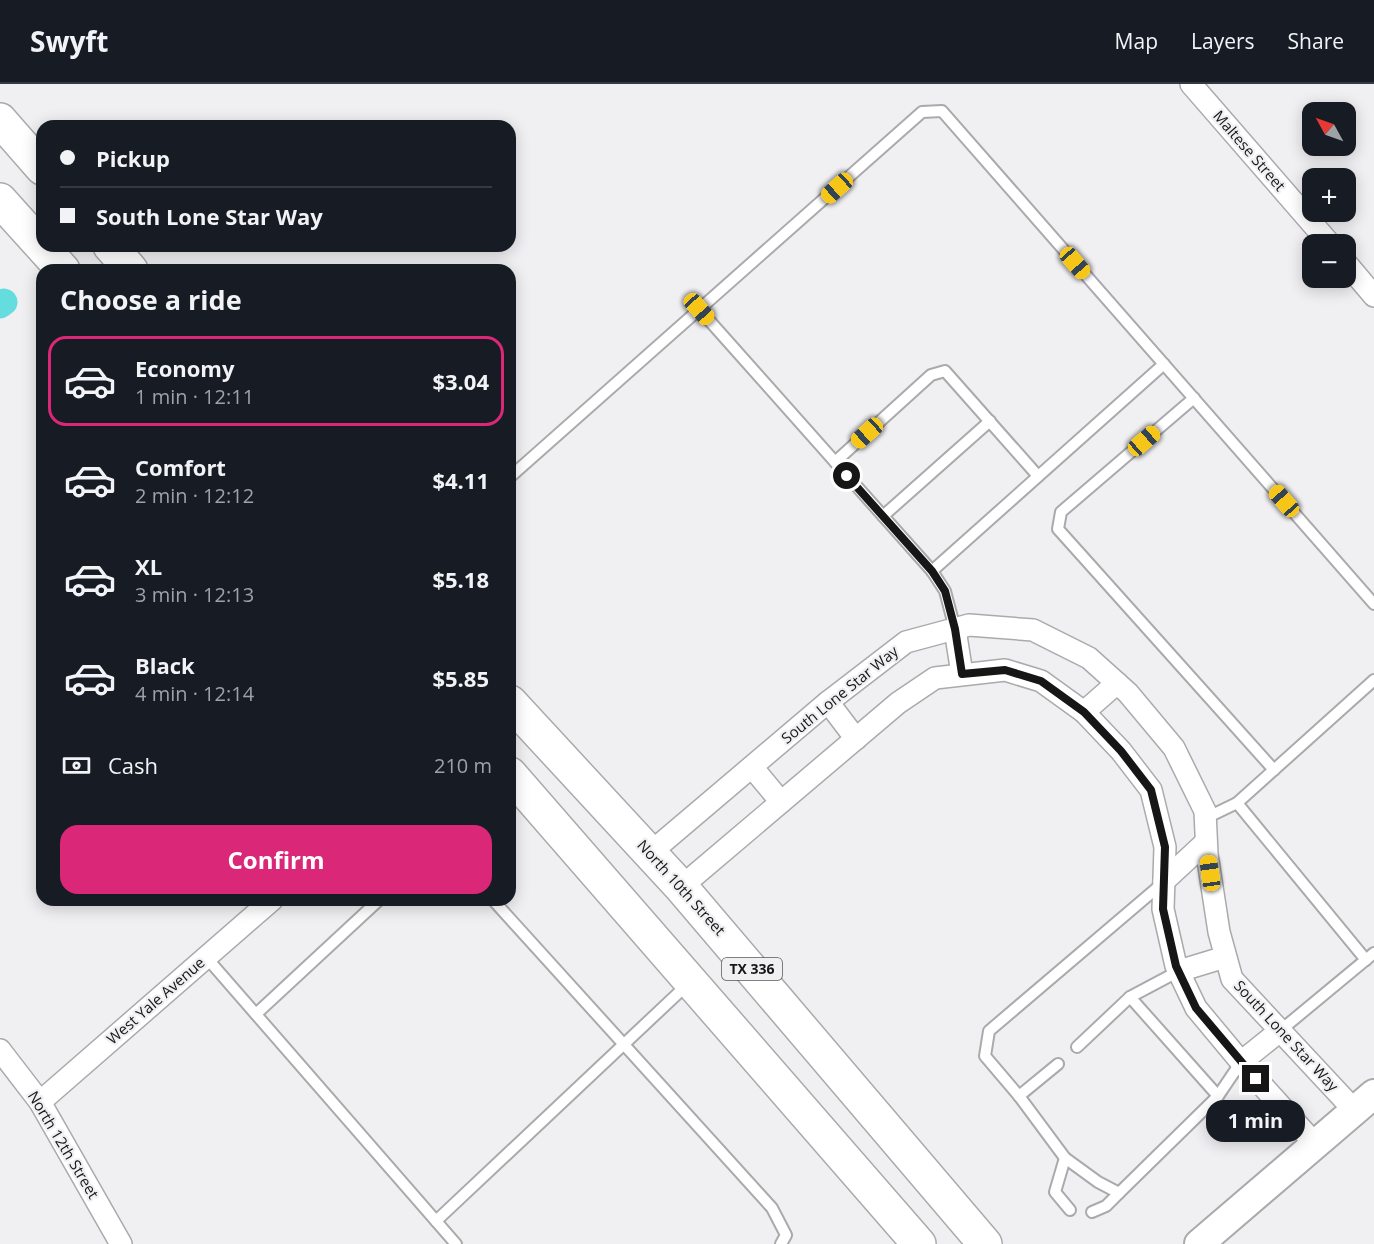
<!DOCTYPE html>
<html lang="en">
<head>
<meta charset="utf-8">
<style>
	body { margin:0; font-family:"Open Sans",sans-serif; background:#242831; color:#f1f3f6; height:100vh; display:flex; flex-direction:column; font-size:22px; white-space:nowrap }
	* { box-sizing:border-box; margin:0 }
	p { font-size:20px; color:#9ea1a6 }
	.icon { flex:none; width:33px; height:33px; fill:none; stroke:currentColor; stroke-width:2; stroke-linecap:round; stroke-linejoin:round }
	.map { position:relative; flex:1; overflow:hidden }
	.sheet { position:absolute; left:36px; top:180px; width:480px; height:642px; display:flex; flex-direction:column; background:#171b24; border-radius:18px; box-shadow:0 3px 15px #0003 }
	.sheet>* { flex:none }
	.banner { position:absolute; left:36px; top:36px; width:480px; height:132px; border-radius:18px; box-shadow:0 3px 15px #0003; display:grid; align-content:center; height:132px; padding:0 24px; background:#171b24 }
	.needle { width:39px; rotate:310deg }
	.buttons { position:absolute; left:1302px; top:18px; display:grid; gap:12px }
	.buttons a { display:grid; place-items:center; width:54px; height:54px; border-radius:12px; background:#171b24; box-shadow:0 3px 15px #0003; font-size:30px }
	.end { position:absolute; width:27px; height:27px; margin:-14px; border:8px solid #161617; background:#fff; box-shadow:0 0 0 3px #fff }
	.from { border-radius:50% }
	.bubble { position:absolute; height:42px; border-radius:18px; background:#171b24; box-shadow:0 3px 15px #0003; font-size:20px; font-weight:700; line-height:42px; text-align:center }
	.car { position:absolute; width:18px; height:36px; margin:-18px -9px; border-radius:8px; box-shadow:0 0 4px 2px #0007; background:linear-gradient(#f5c518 24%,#345 0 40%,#f5c518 0 76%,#345 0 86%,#f5c518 0) }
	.banner b { display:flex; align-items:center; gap:21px; height:57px; font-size:22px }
	.banner b+b { border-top:2px solid #363941 }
	.banner i { width:15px; height:15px; background:#f1f3f6 }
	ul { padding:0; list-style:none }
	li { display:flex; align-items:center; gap:18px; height:90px; margin:0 12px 9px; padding:0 12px; border:3px solid transparent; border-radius:18px }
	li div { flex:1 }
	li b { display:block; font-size:22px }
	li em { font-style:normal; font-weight:700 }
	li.on { border-color:#db2777 }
	li>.icon { width:54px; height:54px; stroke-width:1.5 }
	h2 { padding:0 24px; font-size:27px; line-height:72px }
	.pay { display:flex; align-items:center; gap:15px; height:66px; padding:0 24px; font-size:22px }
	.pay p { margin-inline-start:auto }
	.primary-button { display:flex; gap:12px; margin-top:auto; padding:12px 24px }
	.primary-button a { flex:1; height:69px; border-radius:18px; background:#db2777; color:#fff; font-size:24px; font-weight:700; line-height:69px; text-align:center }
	header { display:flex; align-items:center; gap:36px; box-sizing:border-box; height:84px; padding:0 30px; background:#171b24; border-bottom:2px solid #363941 }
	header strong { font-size:28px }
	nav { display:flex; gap:33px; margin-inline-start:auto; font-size:21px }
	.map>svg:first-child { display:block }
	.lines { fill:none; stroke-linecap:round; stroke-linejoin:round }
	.canal { stroke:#65dcdd; stroke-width:27 }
	.service-casing { stroke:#aaaaad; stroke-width:14 }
	.minor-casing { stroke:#aaaaad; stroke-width:24 }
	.secondary-casing { stroke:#aaaaad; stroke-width:32 }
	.primary-casing { stroke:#aaaaad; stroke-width:36 }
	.service { stroke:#fff; stroke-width:10 }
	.minor { stroke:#fff; stroke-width:21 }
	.secondary { stroke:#fff; stroke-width:28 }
	.primary { stroke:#fff; stroke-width:33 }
	.route { stroke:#161617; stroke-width:8 }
	.labels { text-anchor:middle; stroke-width:4.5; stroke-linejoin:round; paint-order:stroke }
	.shield { fill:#f0eff2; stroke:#575759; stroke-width:1.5 }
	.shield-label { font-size:14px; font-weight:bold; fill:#161617 }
	.street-label { font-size:15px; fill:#161617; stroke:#f0eff2 }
</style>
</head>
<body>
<header>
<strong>Swyft</strong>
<nav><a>Map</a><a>Layers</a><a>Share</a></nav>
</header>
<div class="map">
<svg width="1374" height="1160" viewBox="0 0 1374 1160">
	<rect width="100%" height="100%" fill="#f0eff2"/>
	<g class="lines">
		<path class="canal" d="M0 221 4 218"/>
		<defs>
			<g id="service">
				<path d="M699 225 932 487 945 507 955 545"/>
				<path d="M1194 314 1061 428 1058 445 1274 686"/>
				<path d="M835 378 931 291 945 287 1038 392"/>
				<path d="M510 393 922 28 942 27 1374 520"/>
				<path d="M883 432 990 337"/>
				<path d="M932 487 1164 280"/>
				<path d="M1237 719 1374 596"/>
				<path d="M1206 734 1237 719 1366 876"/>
				<path d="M1164 798 989 947 985 972 1019 1012 1065 1074 1098 1098 1119 1109 1218 1012 1241 978"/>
				<path d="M493 816 772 1124 786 1151 781 1160"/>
				<path d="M206 873 456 1160"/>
				<path d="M1179 887 1130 913 1218 1012"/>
				<path d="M256 930 379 816"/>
				<path d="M1281 946 1374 869"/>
				<path d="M1077 963 1130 913"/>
				<path d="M1019 1012 1058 980"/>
				<path d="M1065 1074 1055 1108 1070 1126"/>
				<path d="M1092 1128 1106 1122 1119 1109"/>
				<path d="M436 1137 689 899"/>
			</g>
			<g id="minor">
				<path d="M1191 0 1330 160"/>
				<path d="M1346 179 1374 212"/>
				<path d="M955 545 962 590"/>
				<path d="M828 618 856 655"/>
				<path d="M1084 628 1117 599"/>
				<path d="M752 683 781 718"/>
				<path d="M650 769 828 618 906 558 969 541 1033 546 1089 574 1128 609 1174 664 1205 727 1207 770 1219 848 1232 895 1355 1027"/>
				<path d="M1164 797 1206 758"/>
				<path d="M681 803 898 619 935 594 1005 586 1041 597 1084 628 1121 667 1151 706 1165 763 1163 825 1176 882 1196 924 1241 978 1316 1061"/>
				<path d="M1179 887 1225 873"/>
				<path d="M0 966 40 1018 121 1160"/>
				<path d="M1241 978 1281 946"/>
				<path d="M40 1018 272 816"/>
			</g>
			<path id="secondary" d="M1199 1160 1374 1010"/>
			<g id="primary">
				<path d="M0 36 42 84"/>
				<path d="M0 116 63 186"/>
				<path d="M110 162 131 186"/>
				<path d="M510 618 681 803 985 1160"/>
				<path d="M510 690 919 1160"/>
			</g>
		</defs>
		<use href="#service" class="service-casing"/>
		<use href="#minor" class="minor-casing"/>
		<use href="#secondary" class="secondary-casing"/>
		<use href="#primary" class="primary-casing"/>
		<use href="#service" class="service"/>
		<use href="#minor" class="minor"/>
		<use href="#secondary" class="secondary"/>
		<use href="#primary" class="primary"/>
	</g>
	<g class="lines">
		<path class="route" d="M847 392 932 487 945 507 955 545 962 590 1005 586 1041 597 1084 628 1121 667 1151 706 1165 763 1163 825 1176 882 1196 924 1256 995"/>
	</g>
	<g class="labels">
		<rect class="shield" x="722" y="874" width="60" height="22" rx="4.5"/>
		<g class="shield-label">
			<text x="752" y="890">TX 336</text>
		</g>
		<g class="street-label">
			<text transform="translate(1249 67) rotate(49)" y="5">Maltese Street</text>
			<text transform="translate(840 611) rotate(-39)" y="5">South Lone Star Way</text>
			<text transform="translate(681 804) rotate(48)" y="5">North 10th Street</text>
			<text transform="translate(156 917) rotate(-41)" y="5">West Yale Avenue</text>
			<text transform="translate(1286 952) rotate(47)" y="5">South Lone Star Way</text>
			<text transform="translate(63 1061) rotate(59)" y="5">North 12th Street</text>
		</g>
	</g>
</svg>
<div class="buttons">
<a><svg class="needle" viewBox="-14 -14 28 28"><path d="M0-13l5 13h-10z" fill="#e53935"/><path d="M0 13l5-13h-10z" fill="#9ea1a6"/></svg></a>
<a>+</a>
<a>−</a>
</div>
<i class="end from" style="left:847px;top:392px"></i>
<i class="end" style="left:1256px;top:995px"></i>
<div class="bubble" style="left:1206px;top:1016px;width:99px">1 min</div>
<i class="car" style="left:837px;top:104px;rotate:228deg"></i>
<i class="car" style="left:1075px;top:179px;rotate:139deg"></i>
<i class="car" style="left:699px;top:225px;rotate:138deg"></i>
<i class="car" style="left:867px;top:349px;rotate:228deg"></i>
<i class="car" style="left:1144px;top:357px;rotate:49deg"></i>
<i class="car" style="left:1284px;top:417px;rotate:319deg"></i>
<i class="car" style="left:1210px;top:789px;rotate:352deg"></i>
<div class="banner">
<b><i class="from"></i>Pickup</b>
<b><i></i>South Lone Star Way</b>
</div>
<section class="sheet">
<h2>Choose a ride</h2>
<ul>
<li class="on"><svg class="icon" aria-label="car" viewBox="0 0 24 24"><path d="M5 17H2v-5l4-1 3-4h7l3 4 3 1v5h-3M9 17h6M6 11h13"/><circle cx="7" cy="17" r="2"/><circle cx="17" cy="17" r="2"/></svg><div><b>Economy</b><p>1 min · 12:11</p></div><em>$3.04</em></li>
<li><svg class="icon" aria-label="car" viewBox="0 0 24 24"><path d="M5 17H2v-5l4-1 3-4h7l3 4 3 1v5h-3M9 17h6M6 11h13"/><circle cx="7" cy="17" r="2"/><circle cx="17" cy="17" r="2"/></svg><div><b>Comfort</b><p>2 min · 12:12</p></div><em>$4.11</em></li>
<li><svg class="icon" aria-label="car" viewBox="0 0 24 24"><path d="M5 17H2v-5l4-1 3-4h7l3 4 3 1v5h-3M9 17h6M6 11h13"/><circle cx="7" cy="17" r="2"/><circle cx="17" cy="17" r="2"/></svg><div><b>XL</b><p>3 min · 12:13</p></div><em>$5.18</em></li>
<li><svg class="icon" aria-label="car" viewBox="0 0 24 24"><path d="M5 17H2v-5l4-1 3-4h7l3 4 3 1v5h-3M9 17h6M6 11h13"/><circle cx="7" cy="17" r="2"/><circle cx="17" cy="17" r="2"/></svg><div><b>Black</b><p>4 min · 12:14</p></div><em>$5.85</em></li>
</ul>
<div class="pay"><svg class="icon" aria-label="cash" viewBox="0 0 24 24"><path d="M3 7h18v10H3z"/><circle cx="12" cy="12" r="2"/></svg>Cash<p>210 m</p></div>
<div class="primary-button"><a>Confirm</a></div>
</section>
</div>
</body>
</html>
